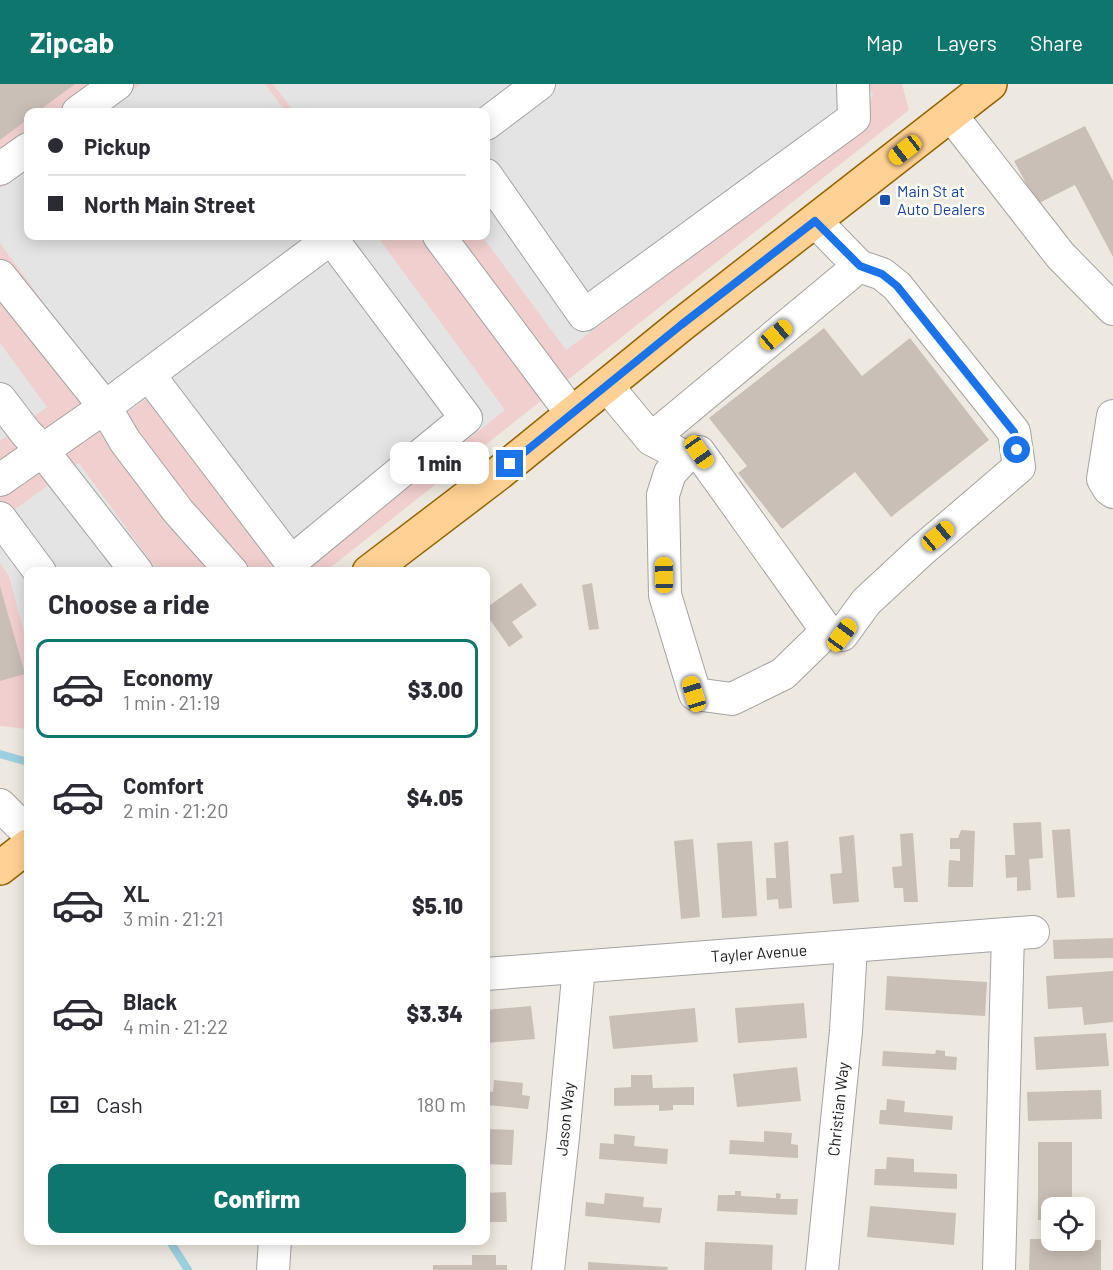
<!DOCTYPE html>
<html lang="en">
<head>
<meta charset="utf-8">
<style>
	body { margin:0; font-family:Barlow,sans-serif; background:#f7f7f7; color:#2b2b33; height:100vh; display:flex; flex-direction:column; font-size:22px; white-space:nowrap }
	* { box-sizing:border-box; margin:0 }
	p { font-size:20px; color:#7c7c81 }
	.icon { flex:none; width:33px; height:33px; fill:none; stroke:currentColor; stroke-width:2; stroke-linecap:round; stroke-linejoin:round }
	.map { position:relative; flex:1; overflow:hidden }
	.drawer { position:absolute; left:24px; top:483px; width:466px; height:678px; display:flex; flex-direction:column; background:#fff; border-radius:12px; box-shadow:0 3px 15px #0003 }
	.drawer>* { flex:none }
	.banner { position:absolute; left:24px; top:24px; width:466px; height:132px; border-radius:12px; box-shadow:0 3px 15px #0003; display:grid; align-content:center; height:132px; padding:0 24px; background:#fff }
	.controls { position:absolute; left:1041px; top:1113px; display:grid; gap:12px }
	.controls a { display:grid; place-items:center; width:54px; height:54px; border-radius:12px; background:#fff; box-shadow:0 3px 15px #0003; font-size:30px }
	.end { position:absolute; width:27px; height:27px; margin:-14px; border:8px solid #1a73e8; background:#fff; box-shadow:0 0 0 3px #fff }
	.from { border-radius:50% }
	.bubble { position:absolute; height:42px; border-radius:12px; background:#fff; box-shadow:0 3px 15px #0003; font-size:20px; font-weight:800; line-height:42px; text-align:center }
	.car { position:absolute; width:18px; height:36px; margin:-18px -9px; border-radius:8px; box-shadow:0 0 4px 2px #0007; background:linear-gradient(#f5c518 24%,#345 0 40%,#f5c518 0 76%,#345 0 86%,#f5c518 0) }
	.banner b { display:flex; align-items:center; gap:21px; height:57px; font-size:22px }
	.banner b+b { border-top:2px solid #e1e1e2 }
	.banner i { width:15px; height:15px; background:#2b2b33 }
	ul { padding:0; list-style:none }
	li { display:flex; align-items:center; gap:18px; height:99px; margin:0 12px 9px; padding:0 12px; border:3px solid transparent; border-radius:12px }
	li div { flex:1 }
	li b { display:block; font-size:22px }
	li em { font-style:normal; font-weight:800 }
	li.on { border-color:#0f766e }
	li>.icon { width:54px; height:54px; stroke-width:1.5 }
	h2 { padding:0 24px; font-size:27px; line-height:72px }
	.pay { display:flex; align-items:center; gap:15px; height:66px; padding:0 24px; font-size:22px }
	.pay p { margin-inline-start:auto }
	.action { display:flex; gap:12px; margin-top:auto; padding:12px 24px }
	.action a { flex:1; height:69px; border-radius:12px; background:#0f766e; color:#fff; font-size:24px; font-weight:800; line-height:69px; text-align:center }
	header { display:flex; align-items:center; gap:36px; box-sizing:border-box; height:84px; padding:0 30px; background:#0f766e; color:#fff }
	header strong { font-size:28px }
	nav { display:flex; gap:33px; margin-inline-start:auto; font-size:21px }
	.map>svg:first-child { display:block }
	.commercial { fill:#f1cfce; fill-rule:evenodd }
	.parking { fill:#e4e4e4 }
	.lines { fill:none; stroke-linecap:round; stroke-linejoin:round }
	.stream { stroke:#9dd0df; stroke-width:8 }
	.building { fill:#cabfb6 }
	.minor-casing { stroke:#a3a3a3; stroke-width:34 }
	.major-casing { stroke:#936300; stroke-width:36 }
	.minor { stroke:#fff; stroke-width:32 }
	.major { stroke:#ffd194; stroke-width:33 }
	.route { stroke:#1a73e8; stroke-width:8 }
	.transit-dot { fill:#1a4fb4; stroke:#fff; stroke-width:2 }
	.labels { text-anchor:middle; stroke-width:5; stroke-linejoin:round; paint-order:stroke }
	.transit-label { font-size:16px; fill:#164399; stroke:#fff; text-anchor:start }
	.street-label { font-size:16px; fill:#1c1c1c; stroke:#fff }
</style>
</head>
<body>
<header>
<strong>Zipcab</strong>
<nav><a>Map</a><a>Layers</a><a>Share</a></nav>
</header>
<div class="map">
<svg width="1113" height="1186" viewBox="0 0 1113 1186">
	<rect width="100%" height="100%" fill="#eee9e0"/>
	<path class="commercial" d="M0 0H902L909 26 326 487 28 488V645L0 642ZM28 28H486V152H28Z"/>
	<g class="parking">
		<path d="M141 0H265L286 28H102Z"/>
		<path d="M273 0H866L873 10 859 50 566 266 482 152H486V28H294Z"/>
		<path d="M28 83V152H377L505 326 304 487 147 314 125 330 0 159V104Z"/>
		<path d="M0 259 47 323 0 357Z"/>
		<path d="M79 379 158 487 28 488V564L9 492 0 479V436Z"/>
	</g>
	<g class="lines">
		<g class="stream">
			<path d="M0 670 28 678"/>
			<path d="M169 1156 188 1186"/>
		</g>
	</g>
	<g class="building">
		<path d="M0 0H75L37 28H28V35L0 56Z"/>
		<path d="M1085 42 1113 97V173L1075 101 1037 120 1014 77Z"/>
		<path d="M824 244 862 292 910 254 989 356 891 433 855 388 782 445 738 389 747 382 709 334Z"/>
		<path d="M521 499 537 521 512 538 523 553 509 563 486 530V524Z"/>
		<path d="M592 499 599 545 589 546 582 501Z"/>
		<path d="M0 502 25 590 0 597Z"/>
		<path d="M1041 738 1043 774 1029 775 1031 806 1017 807V793L1006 794 1005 771H1015L1013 739Z"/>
		<path d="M1070 745 1075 813 1057 814 1052 746Z"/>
		<path d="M961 746 975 747 973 803H948L949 776 960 777V765H950V754H958Z"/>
		<path d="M913 749 918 818H904L903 804H894L892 783 902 782 900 750Z"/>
		<path d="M854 751 859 818 833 820 830 790 842 789 839 753Z"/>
		<path d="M693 755 700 833 681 835 674 757Z"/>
		<path d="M752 757 757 832 722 834 717 759Z"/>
		<path d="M788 757 792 824 779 825 778 815 767 816 766 794H776L774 759Z"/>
		<path d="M1113 854V874L1054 875 1053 856Z"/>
		<path d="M1113 887V938L1084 941 1082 923 1048 925 1046 892Z"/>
		<path d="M887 892 987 898 985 932 885 926Z"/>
		<path d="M804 919 807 954 738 959 735 924Z"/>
		<path d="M531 922 535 955 486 959V926Z"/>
		<path d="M695 924 698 958 613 965 609 932Z"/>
		<path d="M1106 949 1109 982 1036 986 1034 953Z"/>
		<path d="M936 966 945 967V972L957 973 956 986 882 982 883 967 935 970Z"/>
		<path d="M797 983 801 1017 737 1023 733 990Z"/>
		<path d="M631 991H652L653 1004 694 1003V1021H673V1026L659 1027V1021L614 1022V1004L631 1003Z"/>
		<path d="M494 996 523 999 522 1011 530 1012 528 1025 486 1021V1007L493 1008Z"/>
		<path d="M1101 1006 1102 1035 1028 1037 1027 1008Z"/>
		<path d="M887 1015 905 1017 904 1028 953 1032 952 1046 879 1040 880 1026H886Z"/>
		<path d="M486 1045 514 1046 512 1081 486 1080Z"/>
		<path d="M764 1047 792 1049 791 1060 798 1061V1074L729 1070 730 1056 764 1058Z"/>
		<path d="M614 1050 635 1052 634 1062 668 1065 667 1080 599 1075 600 1059 614 1060Z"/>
		<path d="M1038 1058H1072V1124H1052V1136H1038Z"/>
		<path d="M887 1073 914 1075V1088L957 1090V1105L874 1101 875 1085H886Z"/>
		<path d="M735 1107H741V1112L776 1114V1109L781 1110 780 1115H798L797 1131 717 1127 718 1111H735Z"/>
		<path d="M506 1108 507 1138H486V1109Z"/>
		<path d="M605 1109 644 1113 643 1123 662 1124 660 1139 585 1132 586 1118 604 1120Z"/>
		<path d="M870 1122 956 1129 954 1161 867 1153Z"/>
		<path d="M1030 1155H1052V1156H1101V1186H1029Z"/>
		<path d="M705 1158 773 1161 772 1186H704Z"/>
		<path d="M472 1171H496V1181H507V1186H433V1181H472Z"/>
		<path d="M588 1178 668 1183 667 1186H588Z"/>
	</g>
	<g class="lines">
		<defs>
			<g id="minor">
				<path d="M78 28 117 0"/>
				<path d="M951 31 1060 171 1113 225"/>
				<path d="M486 40 539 0"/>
				<path d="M0 85 28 65"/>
				<path d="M486 91 584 231 854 34 853 0"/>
				<path d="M439 152 572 330"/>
				<path d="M0 192 105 323 125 357 178 427 232 488"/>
				<path d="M149 291 291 478 466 334 331 154"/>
				<path d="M607 302 651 355 685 373 699 368 827 547 842 551 866 518 922 466 1019 383 1014 348 897 202 882 190 859 182 815 137"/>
				<path d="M0 315 26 349 42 366 137 488"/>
				<path d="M1113 332 1103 395 1109 405 1113 408"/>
				<path d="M651 355 859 182"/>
				<path d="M685 373 670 389 663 411 665 511 695 610 732 615 783 590 827 547"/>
				<path d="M0 396 105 323 334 152"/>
				<path d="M0 434 40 488"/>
				<path d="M0 721 28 749"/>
				<path d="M486 890 1033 848"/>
				<path d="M273 1186 275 1156"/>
				<path d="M548 1186 563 1053 579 883"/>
				<path d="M822 1186 846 947 851 863"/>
				<path d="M999 1186 1008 850"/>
			</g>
			<g id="major">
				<path d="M369 488 499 389 681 241 990 0"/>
				<path d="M0 784 28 762"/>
			</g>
		</defs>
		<use href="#minor" class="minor-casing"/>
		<use href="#major" class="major-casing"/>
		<use href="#minor" class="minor"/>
		<use href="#major" class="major"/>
	</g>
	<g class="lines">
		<path class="route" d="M510 380 681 241 815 137 860 182 882 190 897 202 1014 348 1017 366"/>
	</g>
	<rect class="transit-dot" x="879" y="110" width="12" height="12" rx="3"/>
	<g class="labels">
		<g class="transit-label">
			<text x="897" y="113">Main St at<tspan x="897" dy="18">Auto Dealers</tspan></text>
		</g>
		<g class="street-label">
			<text transform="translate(759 869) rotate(-4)" y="6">Tayler Avenue</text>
			<text transform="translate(838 1025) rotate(-84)" y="6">Christian Way</text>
			<text transform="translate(565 1035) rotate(-84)" y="6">Jason Way</text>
		</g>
	</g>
</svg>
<div class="controls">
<a><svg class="icon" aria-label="locate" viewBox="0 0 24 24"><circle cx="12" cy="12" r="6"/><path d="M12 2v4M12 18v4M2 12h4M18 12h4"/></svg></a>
</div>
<i class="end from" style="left:1017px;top:366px"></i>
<i class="end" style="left:510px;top:380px"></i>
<div class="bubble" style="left:390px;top:358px;width:99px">1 min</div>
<i class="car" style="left:905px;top:66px;rotate:232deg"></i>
<i class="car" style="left:776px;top:251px;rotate:50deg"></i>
<i class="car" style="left:699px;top:368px;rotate:145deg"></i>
<i class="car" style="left:938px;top:452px;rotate:50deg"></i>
<i class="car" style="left:664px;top:491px;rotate:359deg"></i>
<i class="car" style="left:842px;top:551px;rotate:36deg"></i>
<i class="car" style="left:694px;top:610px;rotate:343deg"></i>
<div class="banner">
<b><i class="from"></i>Pickup</b>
<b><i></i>North Main Street</b>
</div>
<section class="drawer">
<h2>Choose a ride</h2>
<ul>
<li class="on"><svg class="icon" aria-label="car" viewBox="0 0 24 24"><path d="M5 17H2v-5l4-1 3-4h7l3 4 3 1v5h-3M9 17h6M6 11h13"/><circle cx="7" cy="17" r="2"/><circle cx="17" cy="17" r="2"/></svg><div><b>Economy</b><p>1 min · 21:19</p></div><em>$3.00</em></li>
<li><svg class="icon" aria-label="car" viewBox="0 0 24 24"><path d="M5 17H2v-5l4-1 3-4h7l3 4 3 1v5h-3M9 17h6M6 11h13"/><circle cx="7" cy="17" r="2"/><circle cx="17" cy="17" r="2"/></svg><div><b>Comfort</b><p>2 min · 21:20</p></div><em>$4.05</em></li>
<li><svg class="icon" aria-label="car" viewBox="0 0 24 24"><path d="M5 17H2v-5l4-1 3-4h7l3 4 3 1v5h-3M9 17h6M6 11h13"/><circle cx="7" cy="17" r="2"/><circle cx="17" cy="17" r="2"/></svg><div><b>XL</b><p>3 min · 21:21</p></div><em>$5.10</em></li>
<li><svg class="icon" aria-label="car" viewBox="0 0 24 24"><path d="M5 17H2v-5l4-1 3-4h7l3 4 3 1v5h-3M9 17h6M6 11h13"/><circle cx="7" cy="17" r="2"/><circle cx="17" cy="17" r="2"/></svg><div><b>Black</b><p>4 min · 21:22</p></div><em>$3.34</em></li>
</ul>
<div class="pay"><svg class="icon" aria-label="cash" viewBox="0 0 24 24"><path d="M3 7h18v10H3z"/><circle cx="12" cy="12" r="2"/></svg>Cash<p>180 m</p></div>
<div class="action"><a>Confirm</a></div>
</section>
</div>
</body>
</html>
